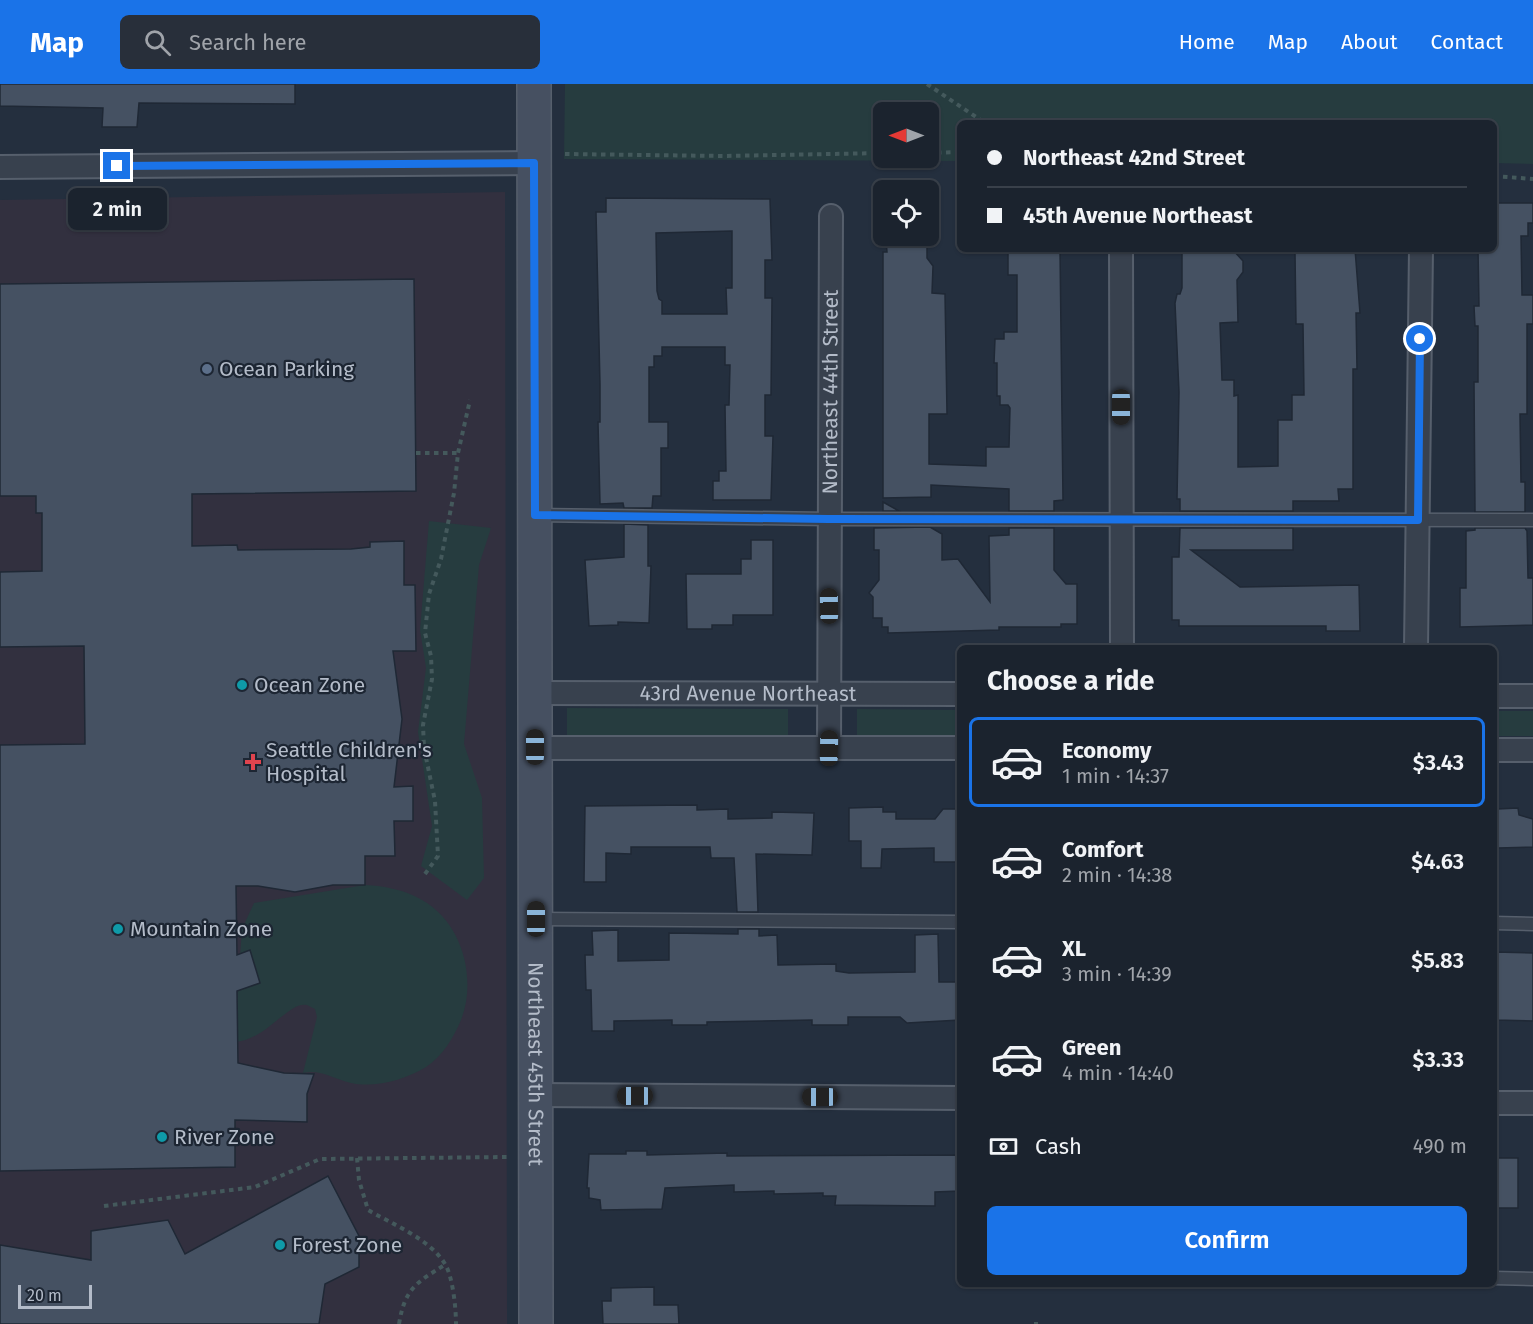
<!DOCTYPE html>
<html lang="en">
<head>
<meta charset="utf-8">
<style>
	body { margin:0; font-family:"Fira Sans",sans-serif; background:#282f3a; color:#f1f3f6; height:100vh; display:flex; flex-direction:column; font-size:22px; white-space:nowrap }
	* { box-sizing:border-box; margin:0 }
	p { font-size:20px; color:#a0a4aa }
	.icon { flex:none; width:33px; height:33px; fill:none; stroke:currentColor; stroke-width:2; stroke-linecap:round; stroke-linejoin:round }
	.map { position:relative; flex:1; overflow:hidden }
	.details { position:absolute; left:957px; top:561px; width:540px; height:642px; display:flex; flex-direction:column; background:#1b232e; border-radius:9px; box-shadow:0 2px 4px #0004,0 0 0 2px #39404a }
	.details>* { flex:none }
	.top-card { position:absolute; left:957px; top:36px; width:540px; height:132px; border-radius:9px; box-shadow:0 2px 4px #0004,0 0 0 2px #39404a; display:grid; align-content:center; height:132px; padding:0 30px; background:#1b232e }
	.needle { width:39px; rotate:270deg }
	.controls { position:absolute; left:873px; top:18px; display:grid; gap:12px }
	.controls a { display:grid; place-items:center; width:66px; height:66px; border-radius:9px; background:#1b232e; box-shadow:0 2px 4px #0004,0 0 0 2px #39404a; font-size:30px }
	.scale { position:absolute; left:18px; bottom:15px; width:74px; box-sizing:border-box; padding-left:6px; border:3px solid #b4bcc9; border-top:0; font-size:16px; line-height:21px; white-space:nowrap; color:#b4bcc9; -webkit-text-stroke:4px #1d2633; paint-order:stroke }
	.end { position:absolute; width:27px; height:27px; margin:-14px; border:8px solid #1a73e8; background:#fff; box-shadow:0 0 0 3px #fff }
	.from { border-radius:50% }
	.bubble { position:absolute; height:42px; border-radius:9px; background:#1b232e; box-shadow:0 2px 4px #0004,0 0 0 2px #39404a; font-size:20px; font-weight:600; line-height:42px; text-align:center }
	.car { position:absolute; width:18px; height:36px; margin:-18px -9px; border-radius:8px; box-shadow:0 0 4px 2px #0007; background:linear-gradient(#222 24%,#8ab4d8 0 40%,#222 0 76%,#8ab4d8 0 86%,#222 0) }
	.top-card b { display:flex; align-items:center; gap:21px; height:57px; font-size:22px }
	.top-card b+b { border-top:2px solid #39404a }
	.top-card i { width:15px; height:15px; background:#f1f3f6 }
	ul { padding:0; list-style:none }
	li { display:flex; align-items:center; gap:18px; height:90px; margin:0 12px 9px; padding:0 18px; border:3px solid transparent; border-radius:9px }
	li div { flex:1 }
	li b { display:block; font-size:22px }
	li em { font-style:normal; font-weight:600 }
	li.on { border-color:#1a73e8 }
	li>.icon { width:54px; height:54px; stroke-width:1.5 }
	h2 { padding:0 30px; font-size:27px; line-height:72px }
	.pay { display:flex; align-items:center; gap:15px; height:66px; padding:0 30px; font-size:22px }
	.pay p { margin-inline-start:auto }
	.cta { display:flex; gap:12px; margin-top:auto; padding:12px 30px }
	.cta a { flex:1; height:69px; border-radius:9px; background:#1a73e8; color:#fff; font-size:24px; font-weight:600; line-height:69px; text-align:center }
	header { display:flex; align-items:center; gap:36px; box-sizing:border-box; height:84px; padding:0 30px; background:#1a73e8; color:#fff }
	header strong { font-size:28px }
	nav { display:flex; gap:33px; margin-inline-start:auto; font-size:21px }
	.search { width:420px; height:54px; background:#282f3a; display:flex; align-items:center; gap:15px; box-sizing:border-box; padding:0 21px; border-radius:9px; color:#a0a4aa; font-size:22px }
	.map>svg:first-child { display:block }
	.medical { fill:#32303f }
	.green { fill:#263c3f; fill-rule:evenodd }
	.building { fill:#455162; stroke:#1f2835; stroke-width:1.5; fill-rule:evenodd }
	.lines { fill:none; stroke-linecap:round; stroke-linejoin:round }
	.lane-casing { stroke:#565f6c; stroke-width:15 }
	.street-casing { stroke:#565f6c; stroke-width:26 }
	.secondary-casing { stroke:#565f6c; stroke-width:36 }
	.path { stroke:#44595c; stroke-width:4; stroke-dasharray:4.5 4.5; stroke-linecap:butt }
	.lane { stroke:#38414e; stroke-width:12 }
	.street { stroke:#38414e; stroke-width:22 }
	.secondary { stroke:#465061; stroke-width:33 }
	.route { stroke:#1a73e8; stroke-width:8 }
	.service-dot { fill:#5c6f8a; stroke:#1d2633; stroke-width:2 }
	.culture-dot { fill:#0f9aa8; stroke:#1d2633; stroke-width:2 }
	.health-dot { fill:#e0444e; stroke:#1d2633; stroke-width:2 }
	.labels { text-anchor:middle; stroke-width:4.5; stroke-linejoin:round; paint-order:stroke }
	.poi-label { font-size:21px; fill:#b4bcc9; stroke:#1d2633; text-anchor:start }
	.street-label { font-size:21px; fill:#b4bcc9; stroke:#1d2633 }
</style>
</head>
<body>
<header>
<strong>Map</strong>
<div class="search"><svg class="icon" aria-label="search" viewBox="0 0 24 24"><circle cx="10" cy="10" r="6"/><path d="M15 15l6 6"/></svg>Search here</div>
<nav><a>Home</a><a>Map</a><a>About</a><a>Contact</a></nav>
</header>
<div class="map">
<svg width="1533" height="1240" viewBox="0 0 1533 1240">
	<rect width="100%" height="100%" fill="#242f3e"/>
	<path class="medical" d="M505 108 507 1240H0V116Z"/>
	<g class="green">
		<path d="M565 0H1533V80L1494 79V39H960V77L564 75ZM928 28V74H884V28Z"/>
		<path d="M429 437 491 444 479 481 464 660 482 714 484 794 467 816 421 782 432 742 418 648 426 584 420 546Z"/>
		<path d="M567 624 788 625V653L567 652Z"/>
		<path d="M857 625 960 626V652H857Z"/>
		<rect x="1494" y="627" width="39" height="25"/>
		<path d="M365 801C385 802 405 806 422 816 463 839 477 895 461 936 454 953 442 973 426 983 405 996 375 1004 351 999 333 995 321 985 303 989L317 933 315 925 307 921C288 917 266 957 234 958L242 845 254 819Z"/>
	</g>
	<g class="building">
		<path d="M0 0H295V20L139 19 137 43H102L103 24 0 22Z"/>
		<path d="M606 114 770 115 772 176H765V214H772L771 311H765V352H773L771 416H713V397H719V387H726L725 321H729L730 281H725V263H662V272H654V283H649V338H668V364H661V412H653L652 424H624L623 419 600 420 598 338H600V301L596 128H606ZM732 147V204H726L727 230H662V217L659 215 657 207 656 149Z"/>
		<path d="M1494 119H1533V139H1528V152H1521L1522 211H1533V240H1527V330H1520L1521 398H1525V428H1475L1474 298H1478V242H1475L1474 222H1479L1478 165H1494Z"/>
		<path d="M886 156H927V174L933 182 932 209 945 210 947 330H929V380L986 382V363H1009L1010 324 1008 321H1000V312H997V279H994L995 255H1004V248H1017V191H1008V165H1060L1063 416 1054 417V427H1009V405L931 401V413L883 414V168H887Z"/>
		<path d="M1182 165H1228L1233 166 1243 177V188L1237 196 1238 238 1220 239 1222 296H1234V312L1238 311V383L1278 382V336H1292V311H1304L1303 240H1296L1295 169H1306V165H1355L1360 229H1356L1357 285H1353V405H1338L1339 417H1293V427H1180V415H1177L1179 308 1175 219 1177 210H1180L1182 204Z"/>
		<path d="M414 195 416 407 192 410V462L237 461 238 466 351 465 370 463V458L404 457V501H415L416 567H393L402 635 394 703 413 702V737H394L395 772H365V801H333L295 808 258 802H236L237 871 250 866 260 899 237 907 238 979 284 989 314 990 307 1010V1038L235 1036V1083L0 1087V661L85 660 84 562 0 563V488L42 487V429H36V412H0V200Z"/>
		<path d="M883 418 899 427H883Z"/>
		<path d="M624 440 648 441V482H651L649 539 618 538V541L589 542 585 476 624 473Z"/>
		<path d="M930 443 942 450V476L958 475 990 518 989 452 1009 451V444H1054V486L1066 500H1077V540H1061V543H999V546L888 549V543H882V534H873V513L869 509 879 496V466H874V444Z"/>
		<path d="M1180 444H1293V466H1191L1240 503 1359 501 1360 547H1326V542H1179V536H1172V473H1179Z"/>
		<path d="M1475 444H1525L1527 447 1528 494H1533V541L1460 543V504H1466V447L1475 446Z"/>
		<path d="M751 456H773V531H733V541H712V545H687L686 490H741V475H751Z"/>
		<path d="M697 721V726L728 725V735L772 734V728L814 729 812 771 756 770 758 828H737L734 774H711L710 763H631V770L606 769V798H584L585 722Z"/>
		<path d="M883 723V728H896V735H935L943 725H960V778H934V764L882 765 881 784H861V757H849V724Z"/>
		<path d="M1518 724 1519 731 1533 735V763L1498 764 1497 725Z"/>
		<path d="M738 845H759V852L777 851 778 881 836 880V887L849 889 915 888V851L938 850 939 898H960V936L907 939 900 933H848V941H812V936L707 938V941H672V936L614 937V947H592L591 906H586L585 871H593L592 847 618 846V877L669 876V849L738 850Z"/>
		<path d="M1494 868 1533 869V937L1494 936Z"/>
		<path d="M626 1067H647V1071L727 1069V1072L960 1071V1107L935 1108V1122L835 1121 836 1112H823V1109L774 1110V1107L734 1108V1101L665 1104 662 1125 601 1126 600 1116 589 1114V1104H587L589 1070H626Z"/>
		<rect x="1494" y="1074" width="24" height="50"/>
		<path d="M328 1092 359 1152V1183L325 1200 319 1240H0V1161L91 1176V1147L168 1136 185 1170Z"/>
		<path d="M654 1203V1221H678L679 1240H603L602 1217H611V1204Z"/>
	</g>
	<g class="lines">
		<defs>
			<g id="lane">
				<path d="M535 431 828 435 1533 436"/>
				<path d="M536 835 960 838"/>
				<path d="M1494 839 1533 840"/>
				<path d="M1494 1194 1533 1195"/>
			</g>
			<g id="street">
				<path d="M0 83 534 79"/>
				<path d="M1121 165 1122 564"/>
				<path d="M1416 564 1421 165"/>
				<path id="s1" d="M535 609 960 610"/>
				<path d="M1494 612H1533"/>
				<path d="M535 664H960"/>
				<path id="s2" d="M829 664 831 132"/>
				<path d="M1494 666H1533"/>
				<path d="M536 1011 960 1014"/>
				<path d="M1494 1019H1533"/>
			</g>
			<g id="secondary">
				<path id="s3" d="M534 0 536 1240"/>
			</g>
		</defs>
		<use href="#lane" class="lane-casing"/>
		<use href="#street" class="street-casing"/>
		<use href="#secondary" class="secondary-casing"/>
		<g class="path">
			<path d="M927 0 985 39"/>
			<path d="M928 69 960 68"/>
			<path d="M565 70 724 72 884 69"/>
			<path d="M1494 92 1533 95"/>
			<path d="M416 369H458"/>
			<path d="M425 790 438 772 435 717 424 664 423 641 432 595 431 572 425 549 429 510 441 475 454 409 458 369 470 316"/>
			<path d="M357 1074 359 1096 368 1126C392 1140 430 1155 445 1180 453 1193 456 1225 456 1240"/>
			<path d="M104 1122 255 1103 320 1075 507 1073"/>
			<path d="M1036 1238V1240"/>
			<path d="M399 1240C405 1204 416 1199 446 1180"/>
		</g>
		<use href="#lane" class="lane"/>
		<use href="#street" class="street"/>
		<use href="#secondary" class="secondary"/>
	</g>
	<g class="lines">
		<path class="route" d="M117 82 534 79 535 431 828 435 1418 436 1420 255"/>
	</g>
	<circle class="service-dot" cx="207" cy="285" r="6"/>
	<g class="culture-dot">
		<circle cx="242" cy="601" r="6"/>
		<circle cx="118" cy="845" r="6"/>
		<circle cx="162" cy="1053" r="6"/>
		<circle cx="280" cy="1161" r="6"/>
	</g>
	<path class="health-dot" d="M250 669h6v6h6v6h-6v6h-6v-6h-6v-6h6z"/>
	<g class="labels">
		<g class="poi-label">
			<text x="219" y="292">Ocean Parking</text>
			<text x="254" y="608">Ocean Zone</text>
			<text x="266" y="673">Seattle Children's<tspan x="266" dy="24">Hospital</tspan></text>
			<text x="130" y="852">Mountain Zone</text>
			<text x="174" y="1060">River Zone</text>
			<text x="292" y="1168">Forest Zone</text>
		</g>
		<g class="street-label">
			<text dy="7" stroke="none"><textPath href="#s2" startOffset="356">Northeast 44th Street</textPath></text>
			<text dy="7" stroke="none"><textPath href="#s1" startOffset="213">43rd Avenue Northeast</textPath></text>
			<text dy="7" stroke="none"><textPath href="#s3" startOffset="980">Northeast 45th Street</textPath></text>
		</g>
	</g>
</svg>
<div class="controls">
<a><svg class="needle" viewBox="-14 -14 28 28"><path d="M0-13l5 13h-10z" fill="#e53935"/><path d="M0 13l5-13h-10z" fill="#a0a4aa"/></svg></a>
<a><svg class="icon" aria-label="locate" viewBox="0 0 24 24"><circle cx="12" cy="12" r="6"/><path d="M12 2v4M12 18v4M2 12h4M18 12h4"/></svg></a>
</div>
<div class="scale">20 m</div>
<i class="end from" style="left:1420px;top:255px"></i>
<i class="end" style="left:117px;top:82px"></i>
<div class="bubble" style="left:68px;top:104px;width:99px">2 min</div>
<i class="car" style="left:1121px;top:323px;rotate:180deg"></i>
<i class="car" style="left:829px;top:522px;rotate:359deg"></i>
<i class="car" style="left:535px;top:663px;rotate:0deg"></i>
<i class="car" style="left:829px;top:664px;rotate:1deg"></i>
<i class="car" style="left:536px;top:835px;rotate:0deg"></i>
<i class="car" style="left:635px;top:1012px;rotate:270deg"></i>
<i class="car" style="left:820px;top:1013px;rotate:270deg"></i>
<div class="top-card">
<b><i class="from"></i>Northeast 42nd Street</b>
<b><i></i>45th Avenue Northeast</b>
</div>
<section class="details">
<h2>Choose a ride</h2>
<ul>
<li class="on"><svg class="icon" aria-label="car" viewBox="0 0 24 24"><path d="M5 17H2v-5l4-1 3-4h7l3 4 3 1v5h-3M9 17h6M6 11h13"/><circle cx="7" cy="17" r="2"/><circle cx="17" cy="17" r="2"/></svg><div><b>Economy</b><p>1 min · 14:37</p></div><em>$3.43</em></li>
<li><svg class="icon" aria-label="car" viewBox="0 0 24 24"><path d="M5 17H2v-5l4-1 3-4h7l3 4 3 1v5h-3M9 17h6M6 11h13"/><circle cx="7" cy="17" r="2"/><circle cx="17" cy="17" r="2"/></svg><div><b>Comfort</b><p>2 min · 14:38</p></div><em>$4.63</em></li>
<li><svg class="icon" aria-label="car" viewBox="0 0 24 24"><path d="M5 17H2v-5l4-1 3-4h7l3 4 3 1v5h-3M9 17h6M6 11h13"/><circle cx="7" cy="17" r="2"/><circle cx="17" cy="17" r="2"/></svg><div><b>XL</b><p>3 min · 14:39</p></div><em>$5.83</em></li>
<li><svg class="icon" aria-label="car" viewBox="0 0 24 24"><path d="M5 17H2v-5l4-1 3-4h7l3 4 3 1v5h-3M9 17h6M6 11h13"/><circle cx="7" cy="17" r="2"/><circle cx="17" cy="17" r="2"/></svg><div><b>Green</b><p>4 min · 14:40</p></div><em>$3.33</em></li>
</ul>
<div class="pay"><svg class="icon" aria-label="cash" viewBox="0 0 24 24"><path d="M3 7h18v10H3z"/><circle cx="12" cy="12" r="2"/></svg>Cash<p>490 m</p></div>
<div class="cta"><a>Confirm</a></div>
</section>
</div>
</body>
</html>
